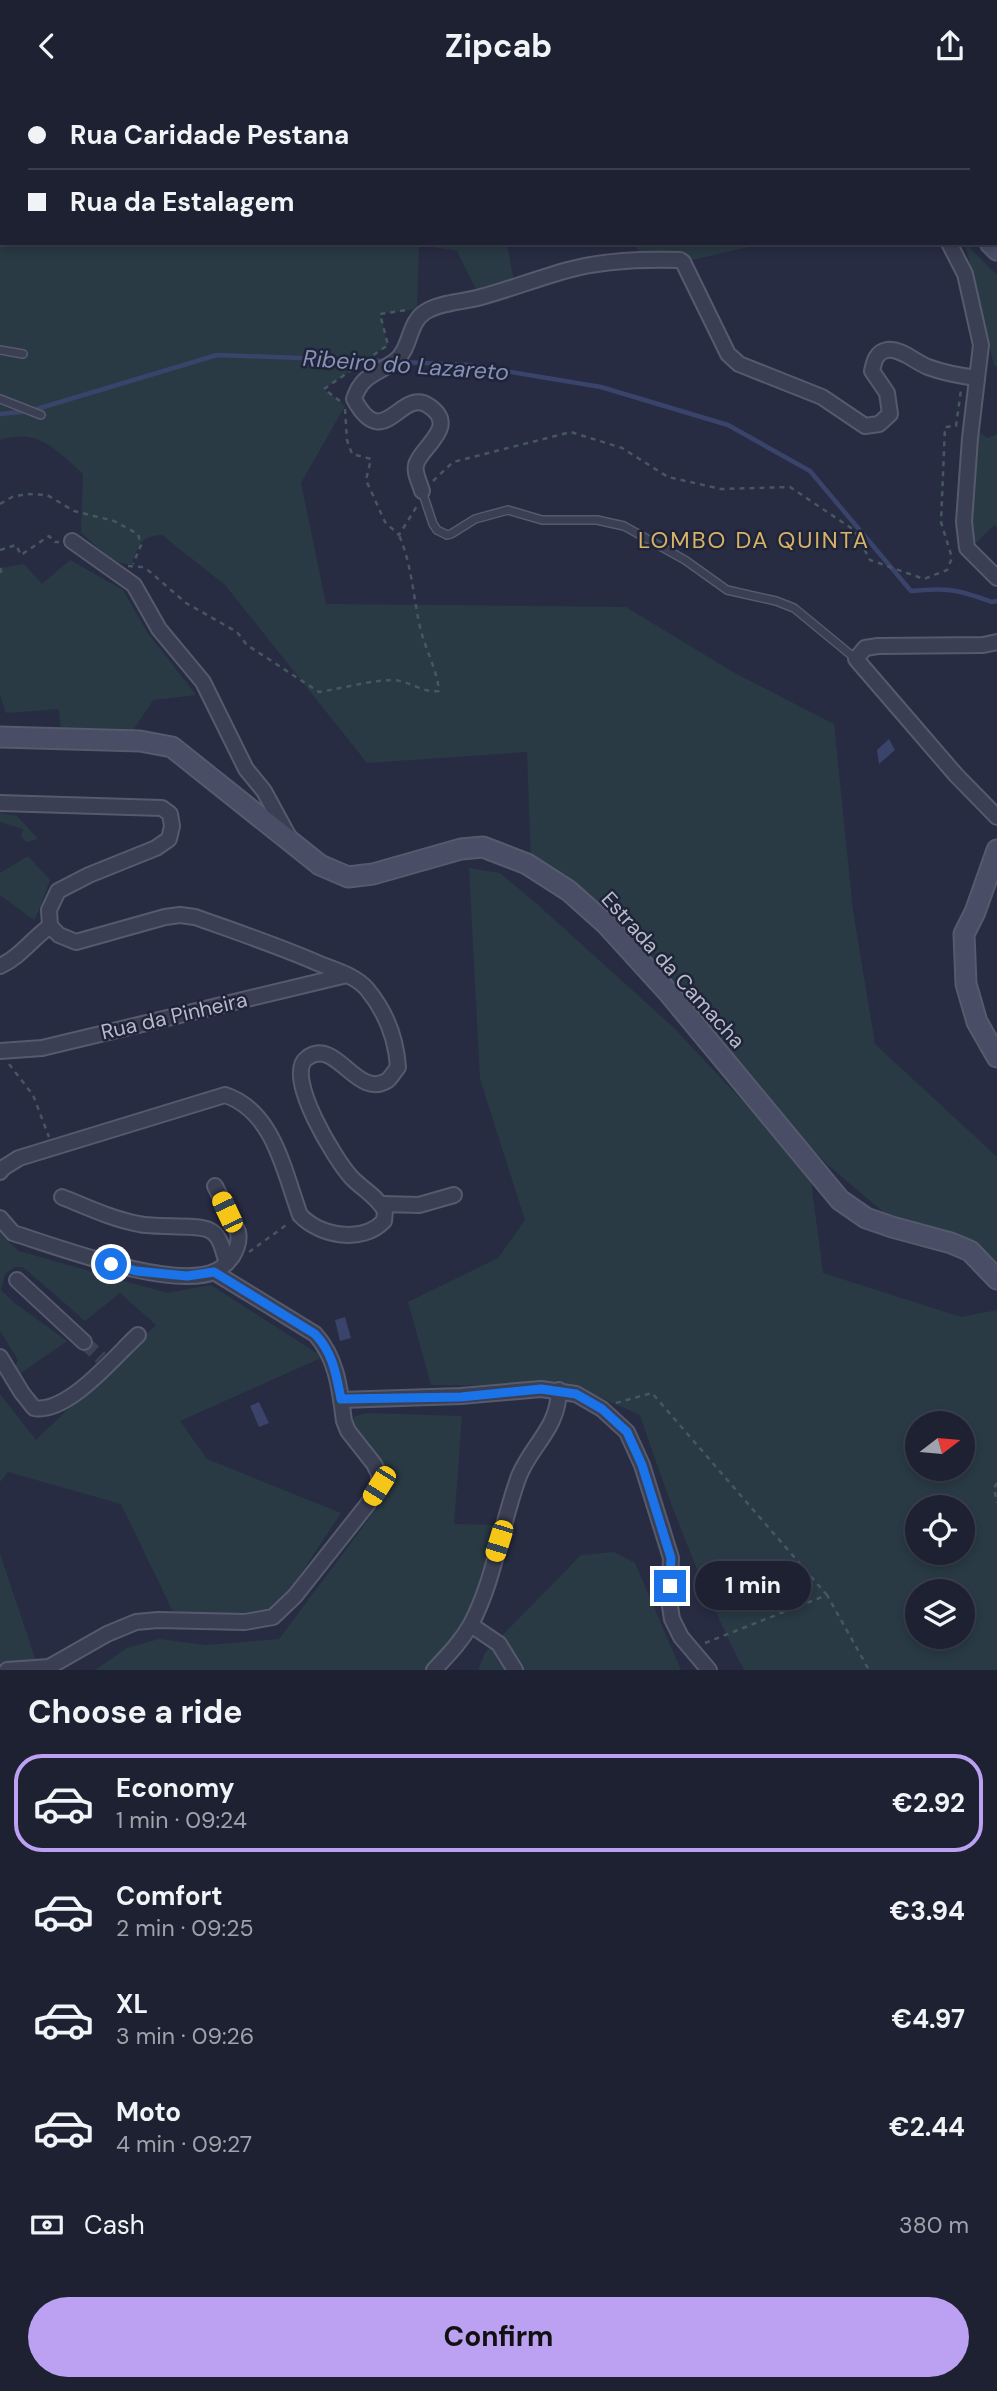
<!DOCTYPE html>
<html lang="en">
<head>
<meta charset="utf-8">
<style>
	body { margin:0; font-family:"DM Sans",sans-serif; background:#2a2e3e; color:#f1f3f6; height:100vh; display:flex; flex-direction:column; font-size:26px; white-space:nowrap }
	* { box-sizing:border-box; margin:0 }
	p { font-size:23px; color:#a0a3ac }
	.icon { flex:none; width:38px; height:38px; fill:none; stroke:currentColor; stroke-width:2; stroke-linecap:round; stroke-linejoin:round }
	.map { position:relative; height:1579px; overflow:hidden }
	.side { display:flex; flex-direction:column; background:#1d2132; flex:1 }
	.side>* { flex:none }
	.hud { position:absolute; left:0px; top:0px; width:998px; height:154px; box-shadow:0 4px 10px #0003,0 0 0 2px #3b3e4d; display:grid; align-content:center; height:154px; padding:0 28px; background:#1d2132 }
	.needle { width:46px; rotate:74deg }
	.fabs { position:absolute; left:905px; top:1320px; display:grid; gap:14px }
	.fabs a { display:grid; place-items:center; width:70px; height:70px; border-radius:50%; background:#1d2132; box-shadow:0 4px 10px #0003,0 0 0 2px #3b3e4d; font-size:35px }
	.end { position:absolute; width:32px; height:32px; margin:-16px; border:9px solid #1a73e8; background:#fff; box-shadow:0 0 0 4px #fff }
	.from { border-radius:50% }
	.bubble { position:absolute; height:49px; border-radius:24px; background:#1d2132; box-shadow:0 4px 10px #0003,0 0 0 2px #3b3e4d; font-size:23px; font-weight:700; line-height:49px; text-align:center }
	.car { position:absolute; width:21px; height:42px; margin:-21px -10px; border-radius:9px; box-shadow:0 0 5px 2px #0007; background:linear-gradient(#f5c518 24%,#345 0 40%,#f5c518 0 76%,#345 0 86%,#f5c518 0) }
	.hud b { display:flex; align-items:center; gap:24px; height:66px; font-size:26px }
	.hud b+b { border-top:2px solid #3b3e4d }
	.hud i { width:18px; height:18px; background:#f1f3f6 }
	ul { padding:0; list-style:none }
	li { display:flex; align-items:center; gap:21px; height:98px; margin:0 14px 10px; padding:0 14px; border:4px solid transparent; border-radius:28px }
	li div { flex:1 }
	li b { display:block; font-size:26px }
	li em { font-style:normal; font-weight:700 }
	li.active { border-color:#bca0f2 }
	li>.icon { width:63px; height:63px; stroke-width:1.5 }
	h2 { padding:0 28px; font-size:32px; line-height:84px }
	.pay { display:flex; align-items:center; gap:18px; height:77px; padding:0 28px; font-size:26px }
	.pay p { margin-inline-start:auto }
	.cta { display:flex; gap:14px; margin-top:auto; padding:14px 28px }
	.cta a { flex:1; height:80px; border-radius:42px; background:#bca0f2; color:#111; font-size:28px; font-weight:700; line-height:80px; text-align:center }
	header { display:flex; justify-content:space-between; align-items:center; height:91px; padding:0 28px; background:#1d2132; font-size:32px; font-weight:700 }
	.map>svg:first-child { display:block }
	.green { fill:#293a44; fill-rule:evenodd }
	.water { fill:#3a436a }
	.lines { fill:none; stroke-linecap:round; stroke-linejoin:round }
	.stream { stroke:#3a436a; stroke-width:4.5 }
	.street-tunnel { stroke:#3d4158; stroke-width:14; stroke-dasharray:14 7; stroke-linecap:butt }
	.lane-casing { stroke:#565a6d; stroke-width:10 }
	.street-casing { stroke:#565a6d; stroke-width:18 }
	.secondary-casing { stroke:#565a6d; stroke-width:23 }
	.path { stroke:#475760; stroke-width:2.5; stroke-dasharray:5 5; stroke-linecap:butt }
	.lane { stroke:#3b3f53; stroke-width:7 }
	.street { stroke:#3b3f53; stroke-width:14 }
	.secondary { stroke:#494d66; stroke-width:19 }
	.route { stroke:#1a73e8; stroke-width:9 }
	.labels { text-anchor:middle; stroke-width:5; stroke-linejoin:round; paint-order:stroke }
	.street-label { font-size:21px; fill:#b8bbcc; stroke:#202438 }
	.water-label { font-size:23px; font-style:italic; fill:#8690b8; stroke:#202438 }
	.neighbourhood-label { font-size:23px; letter-spacing:2px; fill:#d7b368; stroke:#202438 }
</style>
</head>
<body>
<header><svg class="icon" aria-label="back" viewBox="0 0 24 24"><path d="M15 5l-7 7 7 7"/></svg>Zipcab<svg class="icon" aria-label="share" viewBox="0 0 24 24"><path d="M12 15V3M7 8l5-5 5 5M5 13v7h14v-7"/></svg></header>
<div class="map">
<svg width="997" height="1579" viewBox="0 0 997 1579">
	<rect width="100%" height="100%" fill="#272c43"/>
	<g class="green">
		<path d="M0 0H637V2H2V152H512L507 153 515 196 480 206 457 160 419 154 417 218 380 223 388 254 324 298 345 315 301 392 326 513 626 516 733 581 834 633 853 820 875 953 997 1066V1174L976 1152 889 1126 828 1074 531 773 527 661 367 672 225 494 162 444C139 445 140 454 131 473 114 475 95 453 81 442L83 383C56 359 39 337 0 349Z"/>
		<path d="M923 0H997V53L996 2Z"/>
		<path d="M634 152H766L683 171 644 168Z"/>
		<path d="M965 152 997 184V276L994 274Z"/>
		<path d="M977 340 988 347 997 343V436L994 434 976 452 968 426Z"/>
		<path d="M70 469 123 499 147 541 196 604 153 609 132 641 61 639 59 618 6 622 0 604V477L24 473 42 493Z"/>
		<path d="M0 722 17 725 38 748 27 751 21 746 23 738 0 731Z"/>
		<path d="M28 765 50 789C46 799 39 822 34 829L0 804V782Z"/>
		<path d="M469 777 500 782 537 813 673 936 810 1082 823 1182 961 1226 997 1219V1579H744C702 1498 669 1411 640 1324L574 1295 431 1294 408 1211 498 1167 525 1129 480 988ZM917 1332H962V1377H917ZM917 1416H962V1461H917ZM917 1500H962V1545H917Z"/>
		<path d="M0 1140 5 1148 19 1160 167 1202 211 1194 323 1266 180 1330 207 1368 341 1422 272 1526 176 1527 121 1413 8 1381 0 1391V1303L36 1349 156 1234 120 1202 85 1230 23 1176H15L5 1183 1 1199 16 1213 67 1250 18 1284 13 1279 18 1269 0 1240Z"/>
		<path d="M366 1322 462 1325 454 1433 496 1434 468 1528 426 1579H95L127 1557 159 1548 206 1554 279 1548 392 1397 353 1337 354 1326Z"/>
		<path d="M614 1461 635 1472 681 1579H478L485 1562 581 1464Z"/>
		<path d="M0 1463 36 1570 0 1572Z"/>
	</g>
	<g class="water">
		<path d="M889 648 895 659 879 673 877 659Z"/>
		<path d="M345 1226 351 1247 340 1250 335 1229Z"/>
		<path d="M259 1311 269 1332 259 1336 250 1315Z"/>
	</g>
	<g class="lines">
		<g class="stream">
			<path d="M401 271 469 274 601 296 728 334 810 380 911 500C947 496 959 499 992 511L997 510"/>
			<path d="M0 323 30 320 217 264 385 270"/>
		</g>
		<path class="street-tunnel" d="M84 1251 101 1267"/>
		<defs>
			<g id="lane">
				<path d="M0 259 23 263"/>
				<path d="M0 308 41 324"/>
				<path d="M422 400 433 433 437 439 447 444 451 443 475 428 508 419 542 429H597L624 435 685 469 727 499 776 510 794 517 856 568"/>
			</g>
			<g id="street">
				<path d="M642 0 643 2"/>
				<path d="M996 54 997 53"/>
				<path d="M949 152 965 183 981 254 970 347 964 431 967 457 997 487"/>
				<path d="M422 400C420 392 414 382 416 374 420 356 460 336 429 315 401 295 384 364 354 308 362 283 376 284 395 270 411 258 408 232 425 221 440 211 464 211 481 206 510 198 539 187 568 179 604 169 642 168 680 169L683 171 728 263 739 273 822 306 865 335 879 333 890 323 887 302 872 280C874 271 876 261 887 259 901 257 915 271 928 276 944 282 961 285 977 287"/>
				<path d="M72 450 134 494 159 538 203 591 246 678 264 700 289 746"/>
				<path d="M997 551 983 554 878 555 865 557 856 568 956 684 997 726"/>
				<path d="M0 712 162 717 170 723 172 735 169 748 156 757 89 784 58 800 49 819 50 835 59 844 76 851 165 826 180 824 195 826C237 841 279 855 320 873 335 879 356 885 367 898 386 921 396 947 398 976 395 980 391 986 388 989 357 1010 336 945 307 967 283 984 336 1070 351 1086 362 1098 377 1105 385 1120L384 1130C362 1153 320 1145 300 1124 284 1081 274 1020 225 1004L19 1067 3 1077 0 1081"/>
				<path d="M0 875C20 866 32 848 50 835"/>
				<path d="M0 960 42 957 347 884"/>
				<path d="M62 1106C87 1116 112 1128 139 1133 156 1137 197 1133 209 1139 221 1144 223 1161 227 1172"/>
				<path d="M381 1113 419 1114 454 1104"/>
				<path d="M0 1127 13 1142C58 1156 174 1200 216 1180 222 1177 228 1171 232 1166 237 1158 240 1150 238 1141L215 1095"/>
				<path d="M17 1189 84 1251"/>
				<path d="M0 1266 22 1302 34 1317C68 1323 114 1266 138 1244"/>
				<path d="M341 1309 461 1305 541 1298 576 1303 602 1318 627 1341 642 1374 671 1467 669 1509 672 1528 681 1546 709 1579"/>
				<path d="M471 1534 499 1553 515 1579"/>
				<path d="M7 1579 49 1576 107 1543 136 1531 158 1529 245 1531 273 1526 295 1505 367 1414 379 1395V1383L374 1373 348 1340 344 1330C340 1299 337 1267 315 1243L214 1181"/>
				<path d="M434 1579C448 1564 461 1551 471 1533 495 1488 501 1433 519 1385 532 1353 558 1338 559 1299"/>
			</g>
			<g id="secondary">
				<path d="M777 0 778 2"/>
				<path d="M990 152 997 159"/>
				<path d="M0 646 140 650 172 656 320 774 348 786 373 783 461 758 483 756 527 773 569 800 607 834 667 900 840 1109 866 1127 892 1136 951 1152 970 1160 997 1188"/>
				<path d="M997 759 975 821 964 843 966 893 977 931 997 966"/>
			</g>
		</defs>
		<use href="#lane" class="lane-casing"/>
		<use href="#street" class="street-casing"/>
		<use href="#secondary" class="secondary-casing"/>
		<g class="path">
			<path d="M340 310 324 298 388 254 380 223 407 219"/>
			<path d="M345 318 347 349 352 363 371 368 366 389 385 431 399 444 417 415"/>
			<path d="M433 390 453 371 571 341 622 357 668 386 721 398 790 396 854 439 870 469 924 488 947 479 952 467 941 431 945 336 956 335 961 299"/>
			<path d="M0 413 12 406 27 403 47 404 74 420 114 430 138 443 141 454 133 473"/>
			<path d="M0 459 16 454 21 464 49 445 55 451H59"/>
			<path d="M128 475 142 476 149 480 186 512 237 541 247 554 319 601C343 597 368 590 391 589 410 589 420 602 439 600 437 578 425 558 420 536 413 505 412 474 399 444"/>
			<path d="M0 477 2 483H0"/>
			<path d="M9 973 33 1004 49 1046"/>
			<path d="M249 1161 289 1132"/>
			<path d="M616 1312 652 1302 827 1504"/>
			<path d="M997 1392 994 1397 997 1412"/>
			<path d="M705 1552 827 1504 869 1579"/>
		</g>
		<use href="#lane" class="lane"/>
		<use href="#street" class="street"/>
		<use href="#secondary" class="secondary"/>
	</g>
	<g class="lines">
		<path class="route" d="M111 1173 136 1180 187 1185 214 1181 315 1243C333 1262 336 1283 341 1308L461 1306 541 1298 576 1303 602 1318 627 1341 642 1374 671 1467 670 1495"/>
	</g>
	<g class="labels">
		<g class="street-label">
			<text transform="translate(673 879) rotate(48)" y="7">Estrada da Camacha</text>
			<text transform="translate(174 925) rotate(-13)" y="7">Rua da Pinheira</text>
		</g>
		<g class="water-label">
			<text transform="translate(406 274) rotate(4)" y="8">Ribeiro do Lazareto</text>
		</g>
		<g class="neighbourhood-label">
			<text x="754" y="457">LOMBO DA QUINTA</text>
		</g>
	</g>
</svg>
<div class="fabs">
<a><svg class="needle" viewBox="-14 -14 28 28"><path d="M0-13l5 13h-10z" fill="#e53935"/><path d="M0 13l5-13h-10z" fill="#a0a3ac"/></svg></a>
<a><svg class="icon" aria-label="locate" viewBox="0 0 24 24"><circle cx="12" cy="12" r="6"/><path d="M12 2v4M12 18v4M2 12h4M18 12h4"/></svg></a>
<a><svg class="icon" aria-label="layers" viewBox="0 0 24 24"><path d="M12 4l9 5-9 5-9-5zM3 14l9 5 9-5"/></svg></a>
</div>
<i class="end from" style="left:111px;top:1173px"></i>
<i class="end" style="left:670px;top:1495px"></i>
<div class="bubble" style="left:695px;top:1470px;width:116px">1 min</div>
<i class="car" style="left:227px;top:1121px;rotate:335deg"></i>
<i class="car" style="left:379px;top:1395px;rotate:212deg"></i>
<i class="car" style="left:499px;top:1450px;rotate:197deg"></i>
<div class="hud">
<b><i class="from"></i>Rua Caridade Pestana</b>
<b><i></i>Rua da Estalagem</b>
</div>
</div>
<section class="side">
<h2>Choose a ride</h2>
<ul>
<li class="active"><svg class="icon" aria-label="car" viewBox="0 0 24 24"><path d="M5 17H2v-5l4-1 3-4h7l3 4 3 1v5h-3M9 17h6M6 11h13"/><circle cx="7" cy="17" r="2"/><circle cx="17" cy="17" r="2"/></svg><div><b>Economy</b><p>1 min · 09:24</p></div><em>€2.92</em></li>
<li><svg class="icon" aria-label="car" viewBox="0 0 24 24"><path d="M5 17H2v-5l4-1 3-4h7l3 4 3 1v5h-3M9 17h6M6 11h13"/><circle cx="7" cy="17" r="2"/><circle cx="17" cy="17" r="2"/></svg><div><b>Comfort</b><p>2 min · 09:25</p></div><em>€3.94</em></li>
<li><svg class="icon" aria-label="car" viewBox="0 0 24 24"><path d="M5 17H2v-5l4-1 3-4h7l3 4 3 1v5h-3M9 17h6M6 11h13"/><circle cx="7" cy="17" r="2"/><circle cx="17" cy="17" r="2"/></svg><div><b>XL</b><p>3 min · 09:26</p></div><em>€4.97</em></li>
<li><svg class="icon" aria-label="car" viewBox="0 0 24 24"><path d="M5 17H2v-5l4-1 3-4h7l3 4 3 1v5h-3M9 17h6M6 11h13"/><circle cx="7" cy="17" r="2"/><circle cx="17" cy="17" r="2"/></svg><div><b>Moto</b><p>4 min · 09:27</p></div><em>€2.44</em></li>
</ul>
<div class="pay"><svg class="icon" aria-label="cash" viewBox="0 0 24 24"><path d="M3 7h18v10H3z"/><circle cx="12" cy="12" r="2"/></svg>Cash<p>380 m</p></div>
<div class="cta"><a>Confirm</a></div>
</section>
</body>
</html>
